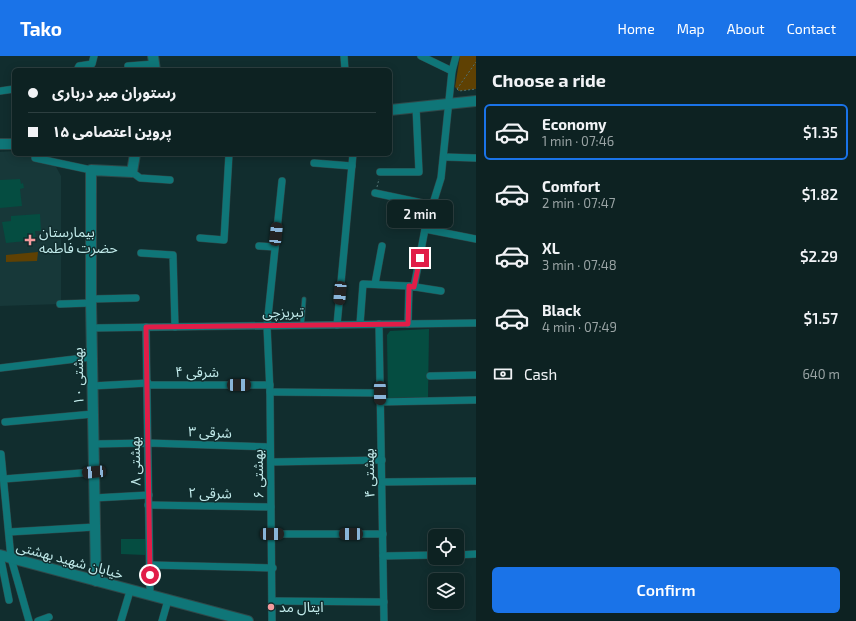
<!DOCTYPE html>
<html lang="en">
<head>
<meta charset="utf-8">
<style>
	body { margin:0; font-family:"Exo 2","Noto Sans Arabic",sans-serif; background:#1b2f2f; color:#f1f3f6; height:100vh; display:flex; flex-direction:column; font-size:15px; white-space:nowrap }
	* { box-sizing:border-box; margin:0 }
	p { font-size:13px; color:#9aa4a5 }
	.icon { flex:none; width:22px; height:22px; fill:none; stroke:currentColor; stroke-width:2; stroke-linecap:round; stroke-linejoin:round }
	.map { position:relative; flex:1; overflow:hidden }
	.panel { display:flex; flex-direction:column; background:#0d2222; width:380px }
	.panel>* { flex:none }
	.guide { position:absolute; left:12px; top:12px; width:380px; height:88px; border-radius:6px; box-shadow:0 2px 10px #0003,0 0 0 1px #2d3f40; display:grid; align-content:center; height:88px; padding:0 16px; background:#0d2222 }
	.fabs { position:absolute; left:428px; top:473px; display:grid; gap:8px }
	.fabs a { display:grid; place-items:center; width:36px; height:36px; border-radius:6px; background:#0d2222; box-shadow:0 2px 10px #0003,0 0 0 1px #2d3f40; font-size:20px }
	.end { position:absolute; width:18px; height:18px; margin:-9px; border:5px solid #e11d48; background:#fff; box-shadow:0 0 0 2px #fff }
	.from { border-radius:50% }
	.bubble { position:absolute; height:28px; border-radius:6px; background:#0d2222; box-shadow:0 2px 10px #0003,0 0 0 1px #2d3f40; font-size:13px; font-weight:600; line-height:28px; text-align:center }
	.car { position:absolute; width:12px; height:24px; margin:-12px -6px; border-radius:5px; box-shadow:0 0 3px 1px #0007; background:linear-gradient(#222 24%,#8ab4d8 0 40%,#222 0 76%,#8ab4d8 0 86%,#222 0) }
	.guide b { display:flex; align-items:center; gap:14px; height:38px; font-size:15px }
	.guide b+b { border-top:1px solid #2d3f40 }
	.guide i { width:10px; height:10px; background:#f1f3f6 }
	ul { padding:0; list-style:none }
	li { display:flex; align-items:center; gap:12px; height:56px; margin:0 8px 6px; padding:0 8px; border:2px solid transparent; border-radius:6px }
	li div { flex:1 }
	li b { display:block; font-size:15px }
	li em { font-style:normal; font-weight:600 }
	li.selected { border-color:#1a73e8 }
	li>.icon { width:36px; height:36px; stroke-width:1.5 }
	h2 { padding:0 16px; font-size:18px; line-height:48px }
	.pay { display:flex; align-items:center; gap:10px; height:44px; padding:0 16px; font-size:15px }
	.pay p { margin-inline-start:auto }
	.primary-button { display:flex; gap:8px; margin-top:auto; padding:8px 16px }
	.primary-button a { flex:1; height:46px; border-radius:6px; background:#1a73e8; color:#fff; font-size:16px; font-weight:600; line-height:46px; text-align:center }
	header { display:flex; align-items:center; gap:24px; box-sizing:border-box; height:56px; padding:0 20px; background:#1a73e8; color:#fff }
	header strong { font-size:19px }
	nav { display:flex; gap:22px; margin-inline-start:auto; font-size:14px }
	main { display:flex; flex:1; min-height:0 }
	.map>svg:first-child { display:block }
	.built { fill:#173839 }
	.green { fill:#5f4103 }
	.building { fill:#054d41 }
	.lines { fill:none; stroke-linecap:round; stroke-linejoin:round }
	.lane-casing { stroke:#2f4849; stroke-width:5 }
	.street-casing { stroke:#2f4849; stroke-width:8 }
	.secondary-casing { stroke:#2f4849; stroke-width:12 }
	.path { stroke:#4f7071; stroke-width:1; stroke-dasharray:2 2; stroke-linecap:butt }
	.lane { stroke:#0f7678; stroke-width:3.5 }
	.street { stroke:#0f7678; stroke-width:7 }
	.secondary { stroke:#0f7678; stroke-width:10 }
	.route { stroke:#e11d48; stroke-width:5 }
	.poi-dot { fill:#f59b9e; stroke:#112d2e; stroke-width:1.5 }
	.labels { text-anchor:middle; stroke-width:3; stroke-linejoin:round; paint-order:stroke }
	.poi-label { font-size:14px; fill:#c2ebeb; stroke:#112d2e; text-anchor:start }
	.street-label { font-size:14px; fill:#c2ebeb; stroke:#112d2e }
</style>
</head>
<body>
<header>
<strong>Tako</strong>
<nav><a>Home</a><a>Map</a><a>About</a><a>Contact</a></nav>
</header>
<main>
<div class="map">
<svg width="476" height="565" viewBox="0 0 476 565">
	<rect width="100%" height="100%" fill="#112d2e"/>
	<path class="built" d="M14 95V98H49L61 120V248L0 250V96Z"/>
	<g class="green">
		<path d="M460 0H476V33L459 35 455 31Z"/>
		<path d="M38 196 37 205 6 206V199Z"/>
	</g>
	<g class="building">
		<path d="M20 123 21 128 23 127 24 132 20 133 22 150 0 152V124Z"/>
		<path d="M40 158 41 175H35L36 184 6 187 2 166 11 165V160Z"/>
		<path d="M429 273 428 341 388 342 387 279 390 275Z"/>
		<path d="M121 483H145V499L121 498Z"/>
	</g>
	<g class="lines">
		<defs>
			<path id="lane" d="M302 269 304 243"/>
			<g id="street">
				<path d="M344 0 345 14"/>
				<path d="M421 0 452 15"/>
				<path d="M128 10 154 8"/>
				<path d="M77 14 79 10 92 8 94 0"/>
				<path d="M0 35 14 33"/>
				<path d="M35 98V102L91 114"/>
				<path d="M444 101 476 102"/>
				<path d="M314 107 352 110"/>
				<path d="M132 116 140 122 170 124"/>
				<path d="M380 116H419L416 51"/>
				<path d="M375 137 432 149"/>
				<path d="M425 173 476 183"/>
				<path d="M200 182 224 184 229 98"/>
				<path d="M259 190 275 191"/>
				<path d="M141 197 173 199 175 271"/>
				<path d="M375 228 382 190"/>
				<path d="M414 231 425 173 441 122 452 15 456 0"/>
				<path d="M91 243 136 242"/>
				<path d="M60 248 91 247"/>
				<path d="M360 268 363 228 409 230 441 235"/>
				<path d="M379 268 384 565"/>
				<path d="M408 268 409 230"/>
				<path d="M337 269 353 98"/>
				<path d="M146 271 150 539"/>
				<path d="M91 272 476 267"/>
				<path d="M0 312 92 301"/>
				<path d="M430 320 476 319"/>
				<path d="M148 329H270"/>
				<path d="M92 330 148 327"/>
				<path d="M270 336 380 337"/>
				<path d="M380 346 476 344"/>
				<path d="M5 366 93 358"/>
				<path d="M93 388 148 387 270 391"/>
				<path d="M0 398H1L11 502 29 565"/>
				<path d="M271 406 382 404"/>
				<path d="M4 423 94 416"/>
				<path d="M382 426 476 425"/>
				<path d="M94 442 149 439"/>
				<path d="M148 449 271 451"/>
				<path d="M9 476 95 471"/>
				<path d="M272 478H383"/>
				<path d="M0 499 9 544"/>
				<path d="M457 499 476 498"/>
				<path d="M383 500 435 499"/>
				<path d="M151 509 273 512"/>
				<path d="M273 545 384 546"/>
				<path d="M38 565 49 561"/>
				<path d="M121 565 130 535"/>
				<path d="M162 565 168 544"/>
				<path d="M272 565 270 336 267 270 282 125"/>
			</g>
			<g id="secondary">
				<path d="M153 0 155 14"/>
				<path d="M390 54 476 45"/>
				<path d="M0 88H14"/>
				<path d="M0 499 248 565"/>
				<path d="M96 525 91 247V114L132 116 135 98"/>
			</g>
		</defs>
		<use href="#lane" class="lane-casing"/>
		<use href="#street" class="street-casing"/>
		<use href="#secondary" class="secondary-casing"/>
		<g class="path">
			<path d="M457 33 459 35 476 33"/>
			<path d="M457 33 476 6"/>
			<path d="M377 131 379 123"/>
		</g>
		<use href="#lane" class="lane"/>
		<use href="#street" class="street"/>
		<use href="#secondary" class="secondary"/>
	</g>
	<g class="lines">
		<path class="route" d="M150 519 146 271 408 268 409 230 414 231 420 202"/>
	</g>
	<g class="poi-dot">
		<path d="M28 178h4v4h4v4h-4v4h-4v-4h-4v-4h4z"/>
		<circle cx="271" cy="551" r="4"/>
	</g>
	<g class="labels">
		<g class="poi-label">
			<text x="39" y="181">بیمارستان<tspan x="39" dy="16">حضرت فاطمه</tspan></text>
			<text x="279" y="556">ایتال مد</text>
		</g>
		<g class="street-label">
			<text transform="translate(283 256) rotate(-1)" y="5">تبریزچی</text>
			<text x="197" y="321">شرقی ۴</text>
			<text transform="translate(78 320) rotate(-91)" y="5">بهشتی ۱۰</text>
			<text transform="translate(210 376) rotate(2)" y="5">شرقی ۳</text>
			<text transform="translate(135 405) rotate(-91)" y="5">بهشتی ۸</text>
			<text transform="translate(369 417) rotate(-91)" y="5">بهشتی ۴</text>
			<text transform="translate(258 418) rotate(-91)" y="5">بهشتی ۶</text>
			<text transform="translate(210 437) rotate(1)" y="5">شرقی ۲</text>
			<text transform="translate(70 504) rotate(15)" y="5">خیابان شهید بهشتی</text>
		</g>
	</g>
</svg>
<div class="fabs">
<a><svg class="icon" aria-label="locate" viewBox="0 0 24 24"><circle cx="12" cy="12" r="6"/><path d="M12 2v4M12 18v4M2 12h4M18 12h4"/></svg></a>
<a><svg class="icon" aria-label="layers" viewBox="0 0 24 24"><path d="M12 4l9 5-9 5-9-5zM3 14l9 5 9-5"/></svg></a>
</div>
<i class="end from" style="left:150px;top:519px"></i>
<i class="end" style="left:420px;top:202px"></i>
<div class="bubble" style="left:387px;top:144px;width:66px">2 min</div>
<i class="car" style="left:276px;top:178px;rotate:6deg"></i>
<i class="car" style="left:340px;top:237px;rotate:185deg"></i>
<i class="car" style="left:239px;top:329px;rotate:90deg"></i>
<i class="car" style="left:380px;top:337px;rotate:179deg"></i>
<i class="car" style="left:94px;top:416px;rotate:265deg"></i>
<i class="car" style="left:272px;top:478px;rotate:90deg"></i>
<i class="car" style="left:351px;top:478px;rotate:270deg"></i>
<div class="guide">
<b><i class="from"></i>رستوران میر درباری</b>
<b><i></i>پروین اعتصامی ۱۵</b>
</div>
</div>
<section class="panel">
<h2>Choose a ride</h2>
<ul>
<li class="selected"><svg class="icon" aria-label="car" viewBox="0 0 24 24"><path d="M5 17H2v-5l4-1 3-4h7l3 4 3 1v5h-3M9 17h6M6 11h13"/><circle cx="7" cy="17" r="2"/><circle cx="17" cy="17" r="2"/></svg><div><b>Economy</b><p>1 min · 07:46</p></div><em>$1.35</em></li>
<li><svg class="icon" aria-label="car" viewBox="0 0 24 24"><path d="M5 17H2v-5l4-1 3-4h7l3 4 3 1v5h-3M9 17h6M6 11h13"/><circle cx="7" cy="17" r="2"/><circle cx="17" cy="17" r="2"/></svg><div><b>Comfort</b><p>2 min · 07:47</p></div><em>$1.82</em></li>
<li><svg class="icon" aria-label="car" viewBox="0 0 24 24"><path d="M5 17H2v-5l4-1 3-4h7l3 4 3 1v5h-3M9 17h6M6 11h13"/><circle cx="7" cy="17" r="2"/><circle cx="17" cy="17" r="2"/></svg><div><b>XL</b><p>3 min · 07:48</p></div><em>$2.29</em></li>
<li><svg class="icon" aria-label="car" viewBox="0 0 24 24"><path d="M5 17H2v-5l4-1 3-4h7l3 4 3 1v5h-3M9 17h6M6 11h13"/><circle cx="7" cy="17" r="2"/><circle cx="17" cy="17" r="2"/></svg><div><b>Black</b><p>4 min · 07:49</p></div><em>$1.57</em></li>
</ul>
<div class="pay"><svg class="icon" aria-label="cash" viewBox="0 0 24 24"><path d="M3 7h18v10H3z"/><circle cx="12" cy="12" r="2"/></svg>Cash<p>640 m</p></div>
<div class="primary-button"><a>Confirm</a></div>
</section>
</main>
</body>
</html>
